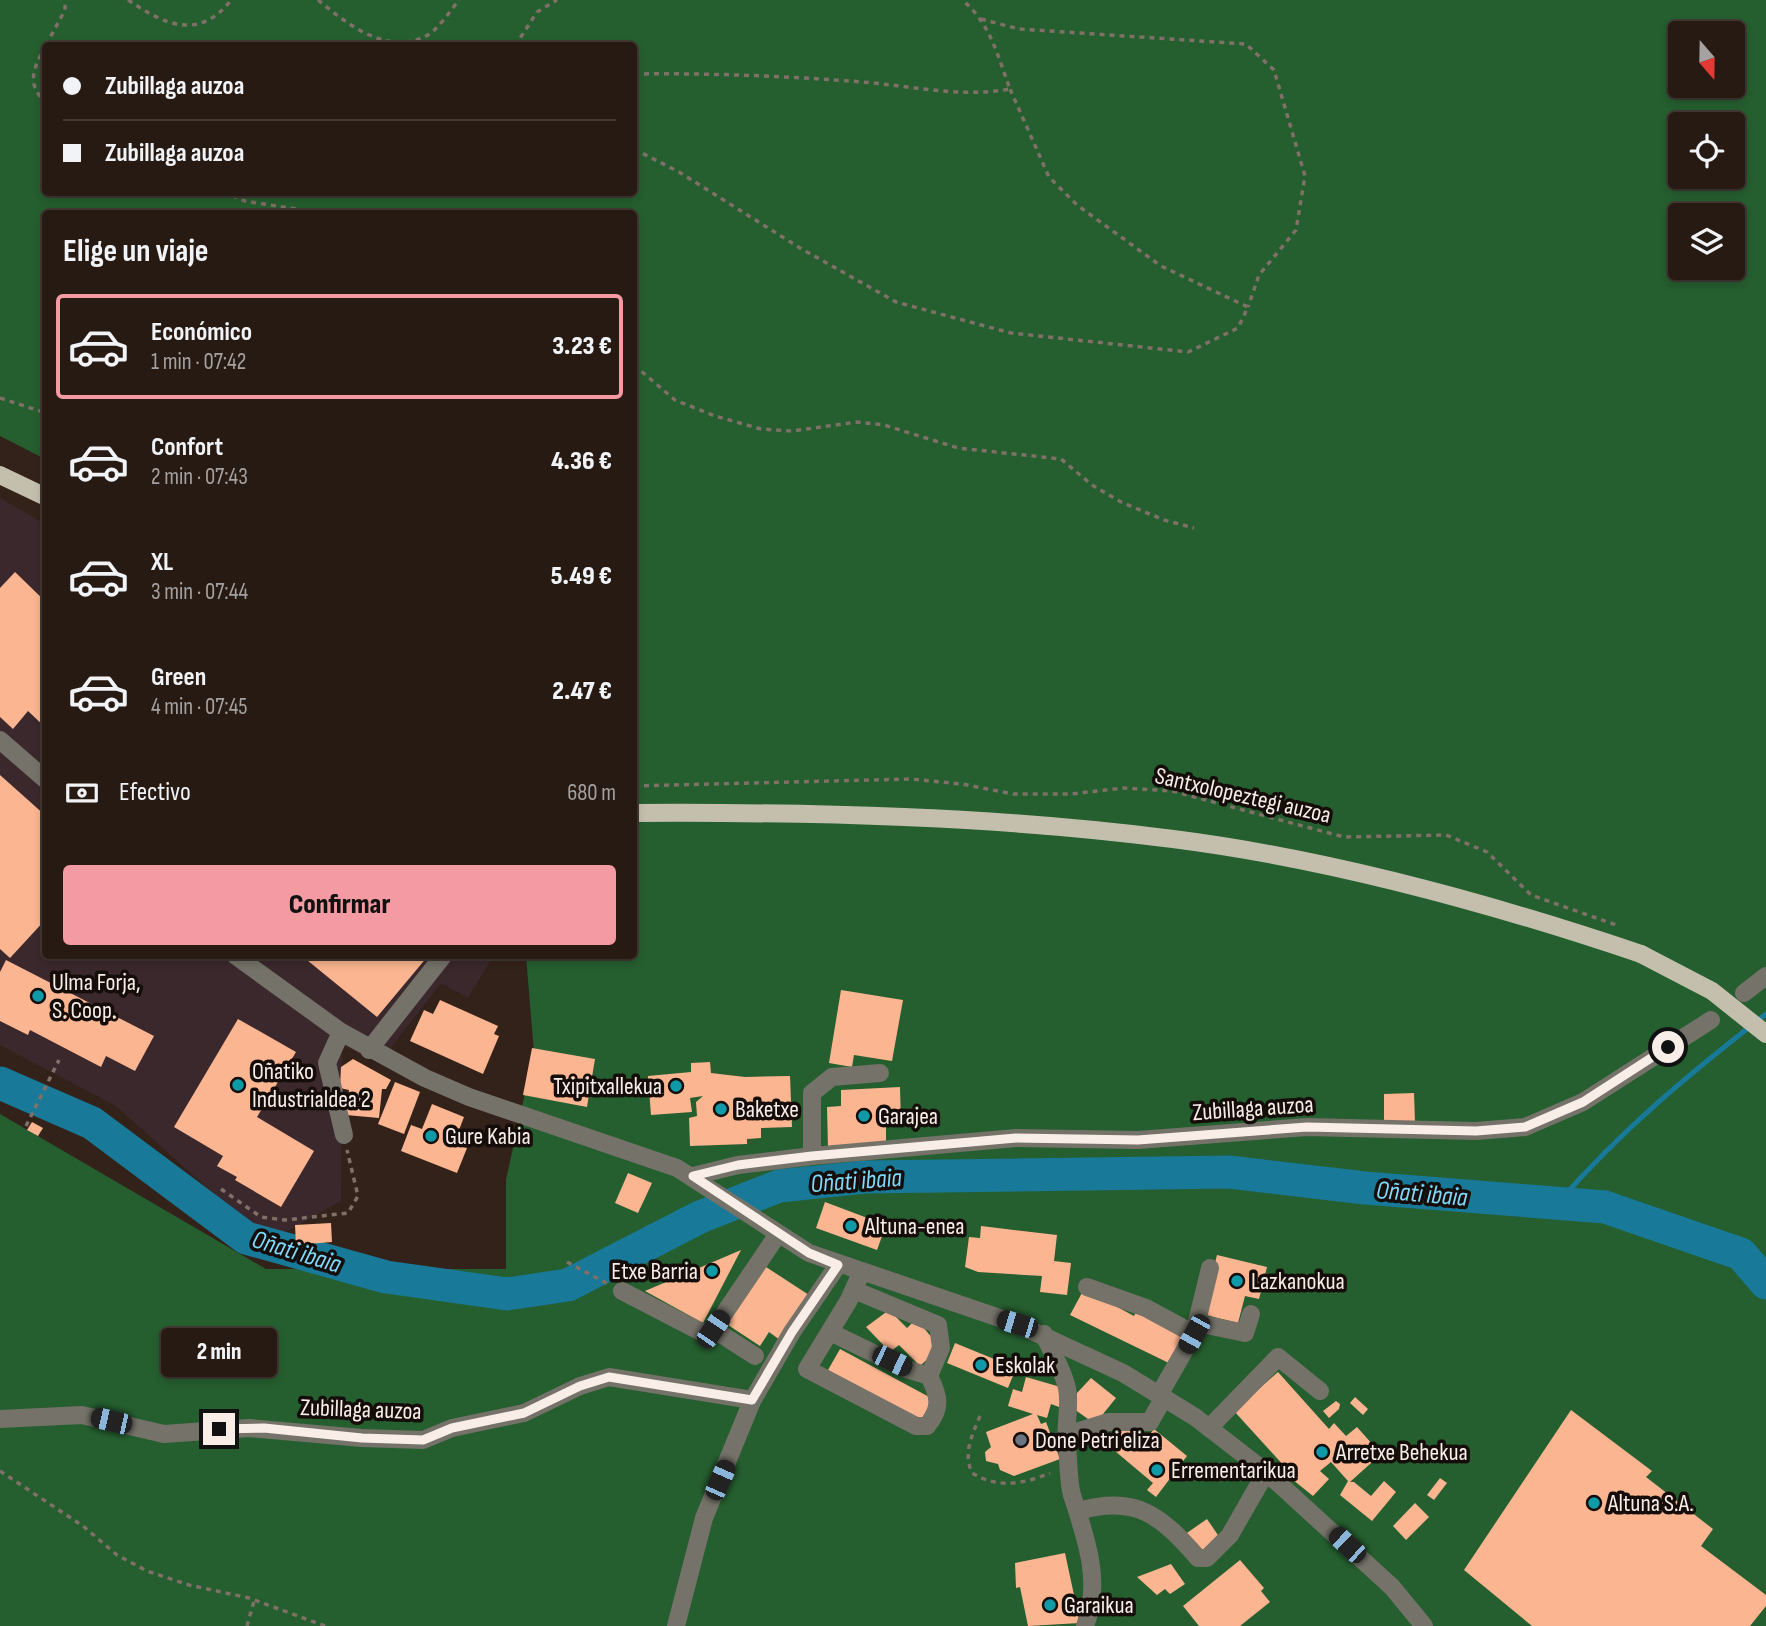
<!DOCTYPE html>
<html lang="es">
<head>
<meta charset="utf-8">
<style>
	body { margin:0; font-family:"Sofia Sans Condensed",sans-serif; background:#322721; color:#f1f3f6; height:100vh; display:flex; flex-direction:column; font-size:26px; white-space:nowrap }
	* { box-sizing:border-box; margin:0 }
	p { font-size:23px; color:#a4a1a0 }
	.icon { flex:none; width:38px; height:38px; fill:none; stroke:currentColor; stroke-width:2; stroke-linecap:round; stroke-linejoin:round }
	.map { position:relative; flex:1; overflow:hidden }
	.details { position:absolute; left:42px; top:210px; width:595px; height:749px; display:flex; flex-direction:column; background:#261a13; border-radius:7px; box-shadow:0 4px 10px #0003,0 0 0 2px #423833 }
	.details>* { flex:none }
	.guide { position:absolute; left:42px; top:42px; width:595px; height:154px; border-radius:7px; box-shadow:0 4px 10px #0003,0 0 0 2px #423833; display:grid; align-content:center; height:154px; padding:0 21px; background:#261a13 }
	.needle { width:46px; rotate:160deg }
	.controls { position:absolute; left:1668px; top:21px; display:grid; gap:14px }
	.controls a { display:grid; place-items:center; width:77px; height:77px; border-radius:7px; background:#261a13; box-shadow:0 4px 10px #0003,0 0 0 2px #423833; font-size:35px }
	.end { position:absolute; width:32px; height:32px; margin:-16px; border:9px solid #f9ede7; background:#111; box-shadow:0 0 0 4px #111 }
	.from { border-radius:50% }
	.bubble { position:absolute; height:49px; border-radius:7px; background:#261a13; box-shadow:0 4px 10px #0003,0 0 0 2px #423833; font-size:23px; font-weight:800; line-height:49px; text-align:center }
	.car { position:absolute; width:21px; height:42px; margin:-21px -10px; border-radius:9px; box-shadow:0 0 5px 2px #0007; background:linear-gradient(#222 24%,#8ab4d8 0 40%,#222 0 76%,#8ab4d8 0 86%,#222 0) }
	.guide b { display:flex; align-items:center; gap:24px; height:66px; font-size:26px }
	.guide b+b { border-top:2px solid #423833 }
	.guide i { width:18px; height:18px; background:#f1f3f6 }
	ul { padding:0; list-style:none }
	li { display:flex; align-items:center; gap:21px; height:105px; margin:0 14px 10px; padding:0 7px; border:4px solid transparent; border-radius:7px }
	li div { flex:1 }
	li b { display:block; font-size:26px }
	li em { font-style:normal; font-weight:800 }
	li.current { border-color:#f49aa2 }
	li>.icon { width:63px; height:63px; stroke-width:1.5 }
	h2 { padding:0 21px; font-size:32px; line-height:84px }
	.pay { display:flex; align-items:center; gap:18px; height:77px; padding:0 21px; font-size:26px }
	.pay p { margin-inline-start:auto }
	.button { display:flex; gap:14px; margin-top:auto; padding:14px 21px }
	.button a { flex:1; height:80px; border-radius:7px; background:#f49aa2; color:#111; font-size:28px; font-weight:800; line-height:80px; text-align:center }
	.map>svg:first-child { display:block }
	.industrial { fill:#3b282d }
	.forest { fill:#255e2f; fill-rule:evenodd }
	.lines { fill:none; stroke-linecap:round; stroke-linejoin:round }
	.stream { stroke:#187998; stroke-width:5 }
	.river { stroke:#187998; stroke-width:33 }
	.building { fill:#fbb590 }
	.path { stroke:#7f7068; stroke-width:3.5; stroke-dasharray:5 5; stroke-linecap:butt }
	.minor { stroke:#757269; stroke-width:18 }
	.major { stroke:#c4bfac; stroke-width:18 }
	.major-bridge { stroke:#c4bfac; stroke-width:18 }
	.route { stroke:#f9ede7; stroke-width:9 }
	.culture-dot { fill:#0f9aa8; stroke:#150d09; stroke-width:2.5 }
	.worship-dot { fill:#6b7280; stroke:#150d09; stroke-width:2.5 }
	.labels { text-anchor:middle; stroke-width:7; stroke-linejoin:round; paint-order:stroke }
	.street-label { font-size:24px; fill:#f9ede7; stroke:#150d09 }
	.poi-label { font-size:24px; fill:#f9ede7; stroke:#150d09; text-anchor:start }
	.water-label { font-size:26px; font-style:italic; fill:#7ed9fd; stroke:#150d09 }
</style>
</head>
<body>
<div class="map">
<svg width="1766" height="1626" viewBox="0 0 1766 1626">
	<rect width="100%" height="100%" fill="#332219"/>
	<path class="industrial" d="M0 498 45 524 46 956H493L468 998 441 983 379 1063 342 1045 341 1201 280 1235 244 1221 116 1106 0 1045Z"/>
	<path class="forest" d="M0 0H1766V1626H0V1114L266 1269H506V1180L534 1052 526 956H634V214H46L45 459 0 436ZM1680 33H1732V86H1680ZM46 46H634V192H46ZM1680 124H1732V177H1680ZM1680 215H1732V268H1680Z"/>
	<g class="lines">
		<path class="stream" d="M1557 1204C1622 1129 1689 1074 1766 1014"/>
		<path class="river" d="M0 1083 92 1123 246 1238 386 1277 507 1294 568 1285 700 1217 779 1186 865 1177 1229 1172 1365 1188 1605 1207 1741 1254 1766 1283"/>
	</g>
	<g class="building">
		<path d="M15 572 46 602V728L28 711 13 729 0 717V588Z"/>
		<path d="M0 775 46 816V919L10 958 0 949Z"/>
		<path d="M302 956H428L377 1017Z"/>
		<path d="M6 960 154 1036 135 1071 106 1056 101 1067 30 1030 28 1035 0 1021V972Z"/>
		<path d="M841 990 903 1000 892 1061 854 1055 852 1067 829 1063Z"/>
		<path d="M440 1000 498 1026 494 1034 499 1036 483 1074 410 1041 424 1010 433 1014Z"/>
		<path d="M238 1019 296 1052 257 1117 314 1151 281 1207 235 1180 237 1177 217 1166 223 1156 174 1127Z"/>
		<path d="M532 1048 595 1059 587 1107 523 1095Z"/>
		<path d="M353 1059 391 1080 386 1089H382L379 1118 346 1115 349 1090 340 1088 341 1067Z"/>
		<path d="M710 1062 711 1073 745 1077 790 1076 792 1127 761 1128V1138L747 1139V1144L690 1146 689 1118 697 1116 696 1102 703 1096 690 1098 692 1112 651 1115 648 1076 691 1072V1063Z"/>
		<path d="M395 1082 420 1092 404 1134 378 1124Z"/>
		<path d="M900 1087 901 1126H886V1147L828 1149 827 1107 841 1106V1090Z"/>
		<path d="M1414 1093 1415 1122 1384 1123V1094Z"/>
		<path d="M432 1104 464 1117 454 1143 467 1148 457 1173 401 1151 411 1125 422 1129Z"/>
		<path d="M32 1122 43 1128 38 1136 27 1130Z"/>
		<path d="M628 1173 652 1183 638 1213 615 1203Z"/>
		<path d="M825 1202 886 1225 877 1250 816 1228Z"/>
		<path d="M331 1223 332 1242 296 1245 295 1225Z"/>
		<path d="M981 1226 1057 1235 1054 1261 1071 1263 1067 1295 1040 1292 1042 1276 978 1272 965 1267 969 1237 980 1238Z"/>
		<path d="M741 1250 703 1323 645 1291Z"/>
		<path d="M1217 1255 1267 1267 1259 1299 1245 1296 1238 1323 1202 1314Z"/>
		<path d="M763 1265 809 1295 780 1340 769 1332 760 1346 725 1323Z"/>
		<path d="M1084 1289 1134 1316 1138 1308 1191 1336 1175 1366 1070 1315Z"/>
		<path d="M889 1310 907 1328 916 1319 940 1347 920 1366 899 1345 890 1352 866 1327Z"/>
		<path d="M955 1343 1016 1368 1008 1388 947 1363Z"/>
		<path d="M840 1349 933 1399 921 1420 828 1370Z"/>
		<path d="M1278 1372 1329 1429 1334 1423 1346 1436 1357 1427 1381 1454 1350 1482H1354L1371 1496 1384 1481 1396 1492 1372 1521 1340 1495 1348 1481 1331 1462 1320 1471 1329 1479 1313 1496 1283 1472 1286 1468 1234 1411Z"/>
		<path d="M1026 1377 1064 1388 1059 1407 1051 1404 1047 1418 1037 1415 1041 1424 1046 1422 1060 1459 1014 1476 1000 1470 998 1464 986 1461 985 1452 991 1447 986 1432 1033 1414 1008 1406 1013 1389 1022 1392Z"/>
		<path d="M1091 1378 1116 1398 1095 1424 1074 1409 1077 1393Z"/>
		<path d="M1355 1397 1368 1409 1363 1415 1350 1403Z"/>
		<path d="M1336 1401 1340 1404 1339 1409 1329 1418 1323 1411Z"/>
		<path d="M1571 1410 1652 1471 1646 1477 1713 1529 1701 1546 1766 1595V1606L1750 1626H1532L1464 1570Z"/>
		<path d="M1123 1426 1144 1441 1154 1429 1187 1456 1156 1497 1147 1490 1153 1483 1109 1446Z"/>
		<path d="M1440 1478 1447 1483 1434 1500 1427 1495Z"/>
		<path d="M1415 1503 1429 1517 1406 1540 1393 1526Z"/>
		<path d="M1207 1519 1220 1538 1202 1550 1184 1535Z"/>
		<path d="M1065 1553 1080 1623 1028 1626 1020 1587 1016 1588 1015 1563Z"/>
		<path d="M1240 1560 1264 1588 1261 1591 1270 1602 1240 1626H1199L1183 1606Z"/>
		<path d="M1171 1564 1185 1584 1170 1594 1165 1589 1157 1595 1137 1577Z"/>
	</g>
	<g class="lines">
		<g class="path">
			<path d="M128 0C165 25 199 41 231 0"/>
			<path d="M318 0C347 24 387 56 426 36 438 30 450 11 459 0"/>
			<path d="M981 19 1019 29 1246 44 1274 70 1305 176 1296 230 1259 275 1248 307"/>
			<path d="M46 45 65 10V0"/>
			<path d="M46 46C34 66 25 85 46 102"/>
			<path d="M515 46 537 12 557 0"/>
			<path d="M634 74C710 73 786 76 862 82 913 86 960 98 1010 89 998 57 990 22 962 0"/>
			<path d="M634 149 679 172 800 248 896 302 1011 333 1188 352 1238 328 1248 307 1161 266 1077 205 1049 177 1010 89"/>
			<path d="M223 192 245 201 327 214"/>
			<path d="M634 365 675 400 715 416 761 429 792 431 857 422 884 425 958 448 1061 459 1092 485 1121 502 1164 520 1194 528"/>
			<path d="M0 398 46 413"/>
			<path d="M634 786 910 779 962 784 1013 794H1071L1123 788 1172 791 1344 837 1446 835 1487 852 1531 895 1619 926"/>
			<path d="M26 1126 59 1060"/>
			<path d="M221 1189 261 1217 285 1220 348 1213 358 1196 347 1150"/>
			<path d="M567 1262 608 1284"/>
			<path d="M980 1416C972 1435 963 1453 972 1473 998 1489 1024 1484 1050 1473"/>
			<path d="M0 1471 83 1526 117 1555 147 1571 189 1585 249 1598 325 1626"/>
			<path d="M247 1626 254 1601"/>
		</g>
		<g class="minor">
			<path d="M0 740 46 780"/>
			<path d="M236 956 341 1032 425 1078 469 1097 677 1168 809 1253 1017 1324 1123 1373 1195 1417 1266 1472 1392 1587 1424 1626"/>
			<path d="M1744 993 1766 976"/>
			<path d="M341 1032 327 1063 344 1135"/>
			<path d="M369 1050 443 956"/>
			<path d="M812 1156V1093L832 1077 880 1073"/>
			<path d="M693 1176 738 1165 812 1156 1016 1138 1138 1140 1307 1127 1476 1131 1525 1127 1583 1102 1711 1020"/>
			<path d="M1087 1287 1146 1308 1194 1334 1159 1395"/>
			<path d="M854 1290 938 1325 941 1348 929 1376"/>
			<path d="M622 1291 709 1336 778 1234"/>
			<path d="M1197 1323 1245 1333 1251 1314"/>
			<path d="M713 1329 755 1356"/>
			<path d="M830 1332 906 1369 929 1376C939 1396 942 1408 927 1426H916L807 1369 849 1300 861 1273"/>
			<path d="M1044 1334C1051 1352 1063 1369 1067 1388 1071 1407 1064 1428 1067 1447 1069 1463 1068 1481 1072 1495 1086 1538 1102 1582 1085 1626"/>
			<path d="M1194 1334 1210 1268"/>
			<path d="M0 1419 82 1415 164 1434 249 1428 362 1438 423 1440 452 1428 524 1413 580 1386 609 1377 752 1400"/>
			<path d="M1209 1428 1278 1357 1320 1391"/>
			<path d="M1066 1435 1108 1422H1150L1159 1406"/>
			<path d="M1079 1511C1137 1494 1162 1517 1198 1558H1207L1230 1535 1266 1472"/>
			<path d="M676 1626 704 1518 752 1401 792 1332 838 1265"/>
		</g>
		<g class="major">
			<path d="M0 475 46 497"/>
			<path d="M634 813C814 812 994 816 1173 839 1331 859 1490 903 1641 954"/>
		</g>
		<path class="major-bridge" d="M1641 954 1712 991 1766 1034"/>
	</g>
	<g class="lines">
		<path class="route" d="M219 1429 264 1428 362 1438 423 1440 452 1428 524 1413 580 1386 609 1377 752 1400 792 1332 838 1265 809 1253 693 1176 738 1165 812 1156 1016 1138 1138 1140 1307 1127 1476 1131 1525 1127 1583 1102 1668 1047"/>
	</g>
	<g class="culture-dot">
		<circle cx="38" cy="996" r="7"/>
		<circle cx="238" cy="1085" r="7"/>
		<circle cx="676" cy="1086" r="7"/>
		<circle cx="721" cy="1109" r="7"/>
		<circle cx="864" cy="1116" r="7"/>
		<circle cx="431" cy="1136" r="7"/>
		<circle cx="851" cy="1226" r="7"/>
		<circle cx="712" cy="1271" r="7"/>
		<circle cx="1237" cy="1281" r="7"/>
		<circle cx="981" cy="1365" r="7"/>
		<circle cx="1322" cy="1452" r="7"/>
		<circle cx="1157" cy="1470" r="7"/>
		<circle cx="1594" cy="1503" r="7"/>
		<circle cx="1050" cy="1605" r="7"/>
	</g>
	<circle class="worship-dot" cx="1021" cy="1440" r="7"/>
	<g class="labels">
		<g class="street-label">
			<text transform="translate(1243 795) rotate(13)" y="8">Santxolopeztegi auzoa</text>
			<text transform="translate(1253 1108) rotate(-4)" y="8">Zubillaga auzoa</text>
			<text transform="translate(361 1409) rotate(2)" y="8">Zubillaga auzoa</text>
		</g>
		<g class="poi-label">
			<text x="52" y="990">Ulma Forja,<tspan x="52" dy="28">S. Coop.</tspan></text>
			<text x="252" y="1079">Oñatiko<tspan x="252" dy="28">Industrialdea 2</tspan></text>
			<text x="662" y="1094" text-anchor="end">Txipitxallekua</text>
			<text x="735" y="1117">Baketxe</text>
			<text x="878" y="1124">Garajea</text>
			<text x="445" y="1144">Gure Kabia</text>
			<text x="865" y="1234">Altuna-enea</text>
			<text x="698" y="1279" text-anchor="end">Etxe Barria</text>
			<text x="1251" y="1289">Lazkanokua</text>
			<text x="995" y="1373">Eskolak</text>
			<text x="1035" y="1448">Done Petri eliza</text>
			<text x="1336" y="1460">Arretxe Behekua</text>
			<text x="1171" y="1478">Errementarikua</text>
			<text x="1608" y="1511">Altuna S.A.</text>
			<text x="1064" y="1613">Garaikua</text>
		</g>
		<g class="water-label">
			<text transform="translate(856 1180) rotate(-4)" y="9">Oñati ibaia</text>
			<text transform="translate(1422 1193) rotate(5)" y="9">Oñati ibaia</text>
			<text transform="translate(297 1251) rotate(17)" y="9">Oñati ibaia</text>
		</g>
	</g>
</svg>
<div class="controls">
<a><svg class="needle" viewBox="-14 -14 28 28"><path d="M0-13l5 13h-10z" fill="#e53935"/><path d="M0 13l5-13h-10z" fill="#a4a1a0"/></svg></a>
<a><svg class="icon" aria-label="locate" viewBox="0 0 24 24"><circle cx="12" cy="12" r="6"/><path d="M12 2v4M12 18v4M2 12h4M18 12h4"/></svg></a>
<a><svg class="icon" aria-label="layers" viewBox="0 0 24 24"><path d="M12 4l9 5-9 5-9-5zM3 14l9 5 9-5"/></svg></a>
</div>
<i class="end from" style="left:1668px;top:1047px"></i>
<i class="end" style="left:219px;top:1429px"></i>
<div class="bubble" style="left:161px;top:1328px;width:116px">2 min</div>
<i class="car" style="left:1017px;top:1324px;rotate:287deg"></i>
<i class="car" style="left:713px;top:1329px;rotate:34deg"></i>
<i class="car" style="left:1194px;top:1334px;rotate:209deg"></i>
<i class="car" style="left:892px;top:1361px;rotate:116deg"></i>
<i class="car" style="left:111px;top:1421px;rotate:283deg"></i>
<i class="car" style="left:720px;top:1480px;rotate:24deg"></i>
<i class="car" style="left:1347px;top:1545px;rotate:313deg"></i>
<div class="guide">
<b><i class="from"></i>Zubillaga auzoa</b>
<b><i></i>Zubillaga auzoa</b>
</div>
<section class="details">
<h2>Elige un viaje</h2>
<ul>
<li class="current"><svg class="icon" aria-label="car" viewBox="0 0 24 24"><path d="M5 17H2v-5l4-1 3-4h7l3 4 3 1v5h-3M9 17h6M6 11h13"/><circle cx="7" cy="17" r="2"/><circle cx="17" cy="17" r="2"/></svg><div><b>Económico</b><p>1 min · 07:42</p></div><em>3.23 €</em></li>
<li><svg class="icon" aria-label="car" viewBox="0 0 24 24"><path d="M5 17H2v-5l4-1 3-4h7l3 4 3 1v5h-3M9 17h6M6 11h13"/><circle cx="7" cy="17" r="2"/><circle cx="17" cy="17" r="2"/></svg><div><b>Confort</b><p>2 min · 07:43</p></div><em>4.36 €</em></li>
<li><svg class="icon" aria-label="car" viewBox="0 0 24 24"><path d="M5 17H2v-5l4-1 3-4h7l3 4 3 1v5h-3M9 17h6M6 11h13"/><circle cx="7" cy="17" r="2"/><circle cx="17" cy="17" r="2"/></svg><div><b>XL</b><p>3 min · 07:44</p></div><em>5.49 €</em></li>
<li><svg class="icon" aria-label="car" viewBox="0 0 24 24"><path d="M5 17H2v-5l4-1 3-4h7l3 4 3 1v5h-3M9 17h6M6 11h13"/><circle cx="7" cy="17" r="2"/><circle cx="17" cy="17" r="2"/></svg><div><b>Green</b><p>4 min · 07:45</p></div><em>2.47 €</em></li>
</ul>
<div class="pay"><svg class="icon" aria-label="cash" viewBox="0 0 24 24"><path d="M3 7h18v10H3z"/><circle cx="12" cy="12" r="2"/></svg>Efectivo<p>680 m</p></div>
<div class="button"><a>Confirmar</a></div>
</section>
</div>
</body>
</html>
